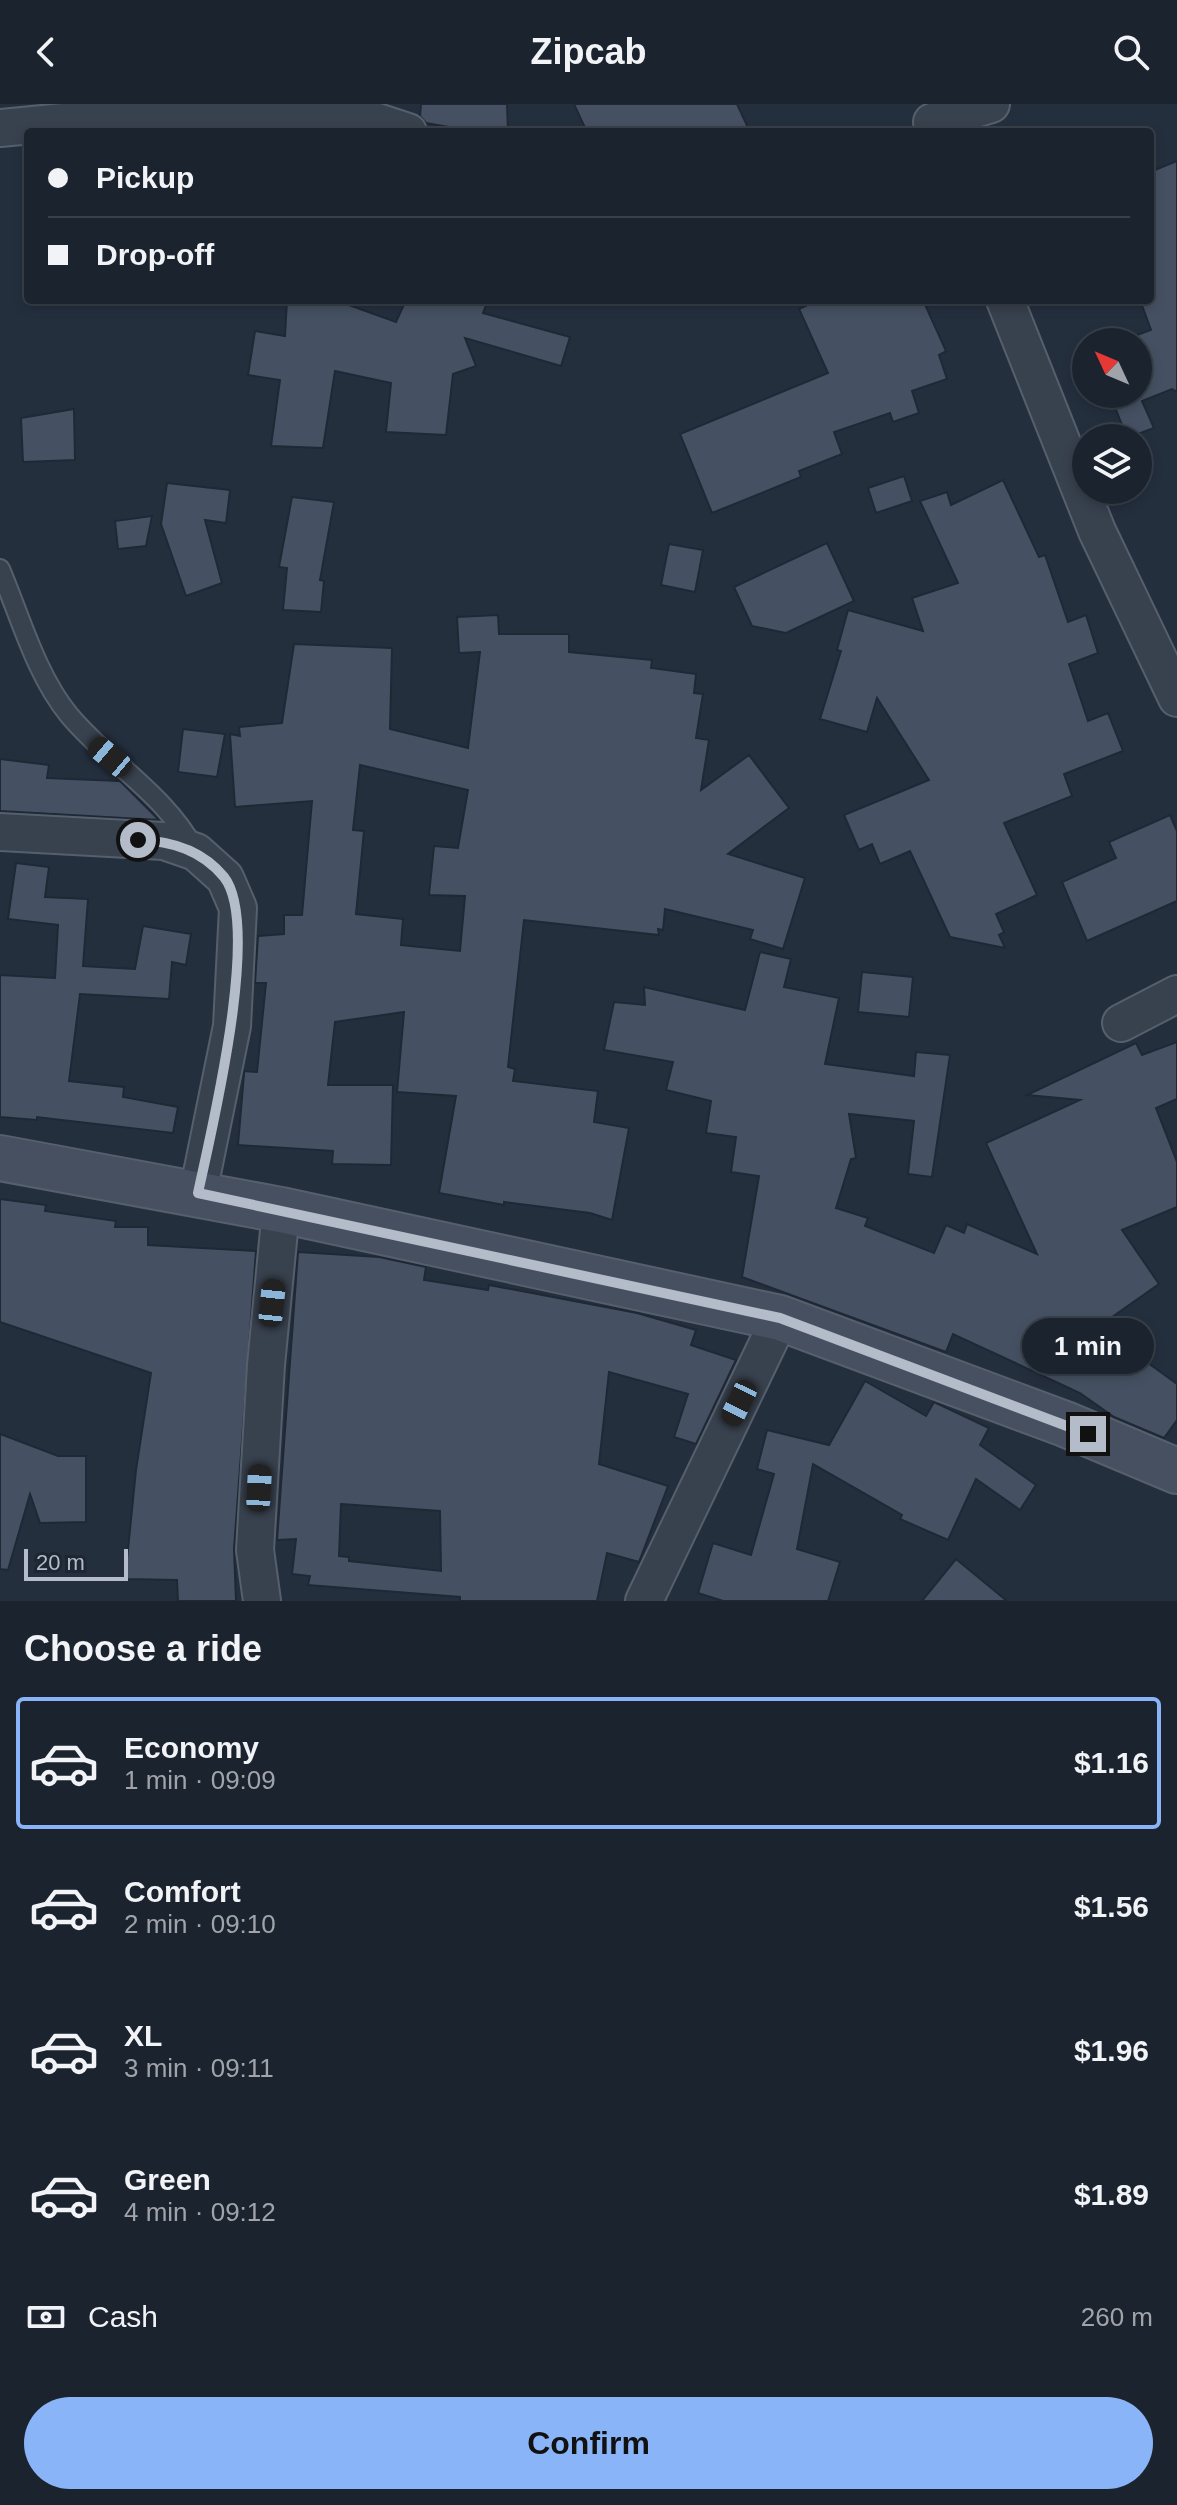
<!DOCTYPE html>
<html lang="en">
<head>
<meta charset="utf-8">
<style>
	body { margin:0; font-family:Helvetica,sans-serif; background:#282f3a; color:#f1f3f6; height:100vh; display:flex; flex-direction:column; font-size:30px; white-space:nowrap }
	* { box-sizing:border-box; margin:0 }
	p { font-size:26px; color:#a0a4aa }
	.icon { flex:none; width:44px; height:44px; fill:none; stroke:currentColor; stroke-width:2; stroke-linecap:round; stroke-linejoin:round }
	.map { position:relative; height:1497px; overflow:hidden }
	.sheet { display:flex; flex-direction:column; background:#1b232e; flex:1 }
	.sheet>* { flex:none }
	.top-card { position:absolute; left:24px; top:24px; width:1130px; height:176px; border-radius:8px; box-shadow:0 4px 12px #0003,0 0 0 2px #39404a; display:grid; align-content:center; height:176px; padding:0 24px; background:#1b232e }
	.needle { width:52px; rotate:314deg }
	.fabs { position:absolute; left:1072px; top:224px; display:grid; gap:16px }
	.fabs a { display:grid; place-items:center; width:80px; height:80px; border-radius:50%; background:#1b232e; box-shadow:0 4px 12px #0003,0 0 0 2px #39404a; font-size:40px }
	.scale { position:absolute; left:24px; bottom:20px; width:104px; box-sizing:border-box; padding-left:8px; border:4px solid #b4bcc9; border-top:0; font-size:22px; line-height:28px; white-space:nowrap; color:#b4bcc9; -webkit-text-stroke:6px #1d2633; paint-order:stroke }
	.end { position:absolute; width:36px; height:36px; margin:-18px; border:10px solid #b4bcc9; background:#111; box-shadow:0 0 0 4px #111 }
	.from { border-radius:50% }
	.bubble { position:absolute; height:56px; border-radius:28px; background:#1b232e; box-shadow:0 4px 12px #0003,0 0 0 2px #39404a; font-size:26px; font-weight:800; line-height:56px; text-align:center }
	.car { position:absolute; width:24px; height:48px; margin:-24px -12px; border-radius:10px; box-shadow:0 0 6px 2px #0007; background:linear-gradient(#222 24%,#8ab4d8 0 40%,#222 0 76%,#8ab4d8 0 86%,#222 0) }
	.top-card b { display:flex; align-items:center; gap:28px; height:76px; font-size:30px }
	.top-card b+b { border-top:2px solid #39404a }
	.top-card i { width:20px; height:20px; background:#f1f3f6 }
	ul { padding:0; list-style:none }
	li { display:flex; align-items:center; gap:24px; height:132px; margin:0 16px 12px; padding:0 8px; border:4px solid transparent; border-radius:8px }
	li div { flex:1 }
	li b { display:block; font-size:30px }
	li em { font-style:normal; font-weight:800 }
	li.on { border-color:#8ab4f8 }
	li>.icon { width:72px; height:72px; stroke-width:1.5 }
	h2 { padding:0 24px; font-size:36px; line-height:96px }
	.pay { display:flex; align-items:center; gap:20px; height:88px; padding:0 24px; font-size:30px }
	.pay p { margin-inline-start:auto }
	.button { display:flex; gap:16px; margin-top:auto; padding:16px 24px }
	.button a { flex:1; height:92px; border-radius:48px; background:#8ab4f8; color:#111; font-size:32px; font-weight:800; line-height:92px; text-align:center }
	header { display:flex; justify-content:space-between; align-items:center; height:104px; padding:0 24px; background:#1b232e; font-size:36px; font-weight:800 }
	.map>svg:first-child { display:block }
	.building { fill:#455162; stroke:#1f2835; stroke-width:2; fill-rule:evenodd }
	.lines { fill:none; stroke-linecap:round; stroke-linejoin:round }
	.lane-casing { stroke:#565f6c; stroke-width:22 }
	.street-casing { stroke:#565f6c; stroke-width:40 }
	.secondary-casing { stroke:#565f6c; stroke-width:48 }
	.lane { stroke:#38414e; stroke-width:18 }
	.street { stroke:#38414e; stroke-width:36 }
	.secondary { stroke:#465061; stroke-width:44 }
	.route { stroke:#b4bcc9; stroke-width:10 }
</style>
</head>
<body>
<header><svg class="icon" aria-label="back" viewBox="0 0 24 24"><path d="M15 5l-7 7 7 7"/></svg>Zipcab<svg class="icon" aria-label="search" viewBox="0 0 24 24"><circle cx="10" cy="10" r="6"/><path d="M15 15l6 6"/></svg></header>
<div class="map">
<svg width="1177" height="1497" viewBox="0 0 1177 1497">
	<rect width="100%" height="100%" fill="#242f3e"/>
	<g class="building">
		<path d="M421 0H507L508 28H477L426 19 420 12Z"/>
		<path d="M574 0H737L750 28H587Z"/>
		<path d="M1177 57V288L1172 285 1142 297 1154 324 1127 334 1110 290H1138V238H1118L1151 226 1140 196H1150V68Z"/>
		<path d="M287 196H335L396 218 406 196H488L483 209 570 233 561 262 465 234 476 262 453 270 446 331 386 328 391 279 335 267 323 344 271 342 280 276 248 271 255 227 285 232Z"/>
		<path d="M818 196H923L946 247 939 251 947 275 912 287 919 309 893 318 890 309 834 328 842 350 799 367 801 373 712 409 680 330 828 269 799 205Z"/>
		<path d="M74 305 75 356 23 358 21 314Z"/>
		<path d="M904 372 912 397 876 409 868 384Z"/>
		<path d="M1003 376 1039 453 1045 451 1068 518 1086 511 1098 549 1069 560 1088 617 1108 609 1123 647 1064 670 1072 692 1004 719 1037 791 996 810 1004 828 999 831 1005 844 950 833 910 747 880 760 872 740 859 746 844 711 929 676 877 594 867 628 820 615 841 547 837 546 848 506 923 527 912 494 958 479 920 397 947 388 951 401Z"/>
		<path d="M167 379 230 386 226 419 205 416 222 479 186 492 161 420Z"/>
		<path d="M292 393 334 398 320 476 324 477 321 508 283 506 287 464 279 463Z"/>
		<path d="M152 412 146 442 118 445 115 417Z"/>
		<path d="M827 439 854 497 786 529 752 522 734 483Z"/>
		<path d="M669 440 703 446 695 488 661 481Z"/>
		<path d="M498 511 499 530H569V548L652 556 651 564 696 570 694 589 703 590 696 634 709 636 701 686 749 651 789 704 728 750 805 774 783 845 750 835 753 826 665 805 663 826 658 825 659 831 524 816 508 963 515 965 513 977 598 987 594 1018 629 1024 612 1116 590 1109 504 1098V1101L439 1089 456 992 397 988 404 908 335 918 328 981H393L391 1061 332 1060 333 1047 238 1041 244 970V967L257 968 266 879H255L258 832 284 830V811H302L312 697 235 703 230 630 240 632 239 623 282 619 294 540 392 544 390 625 468 644 480 548 459 549 457 513ZM360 661 468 686 458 744 434 742 429 791 465 792 460 847 401 841 403 815 356 810 364 727 353 726Z"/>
		<path d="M183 625 225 630 217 673 178 668Z"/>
		<path d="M0 655 49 661 47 674 120 677 159 716 0 707Z"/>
		<path d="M1170 711 1177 727V797L1087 837 1062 778 1116 754 1109 738Z"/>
		<path d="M16 759 49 763 45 793 88 795 83 862 135 865 143 822 191 830 186 861 172 858 169 895 80 890 69 977 124 983 123 993 178 1003 173 1029 37 1013V1016L0 1013V871L55 874 58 821 8 815Z"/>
		<path d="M760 848 791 855 784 883 839 894 825 960 914 972 916 948 950 951 932 1073 908 1070 914 1017 849 1010 856 1054 851 1055 836 1104 868 1114 865 1122 934 1149 946 1121 964 1129 967 1120 1037 1150 986 1039 1080 996 1027 991 1136 939 1142 951 1177 938V995L1156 1004 1177 1058V1103L1122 1126 1159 1180 1112 1213 1135 1224 1126 1243 1177 1280V1316L1164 1334 1114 1313 1080 1289 953 1230 946 1248 742 1173 759 1072 731 1068 736 1033 706 1029 711 997 666 986 673 958 604 946 614 898 645 901 644 883 745 906Z"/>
		<path d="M862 868 913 873 909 913 858 908Z"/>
		<path d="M0 1095 46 1101 45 1107 116 1117 115 1123H148V1141L256 1147 234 1445 236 1497H178L177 1476 125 1475 136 1366 151 1269 0 1218Z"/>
		<path d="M298 1148 379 1153 426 1163 424 1176 488 1186 489 1181 637 1209 696 1226 691 1241 736 1256 696 1340 674 1333 688 1290 609 1268 599 1360 668 1382 639 1458 607 1449 597 1497H460V1493L308 1481 310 1472 292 1470 296 1435 277 1436ZM341 1400 440 1407 441 1467 349 1457V1453L339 1452Z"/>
		<path d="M865 1277 926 1312 934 1298 989 1324 980 1341 1036 1381 1020 1406 976 1375 948 1436 900 1415 902 1411 813 1360 797 1445 840 1458 828 1497H723L698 1489 713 1439 751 1451 774 1370 757 1365 767 1326 829 1341Z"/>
		<path d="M0 1330 58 1352H86V1418L40 1419 30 1390 8 1466 0 1465Z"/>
		<path d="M956 1455 1007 1497H922Z"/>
	</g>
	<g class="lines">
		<defs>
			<path id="lane" d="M0 465C20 512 36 571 69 611 109 659 165 690 195 746"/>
			<g id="street">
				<path d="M932 18 991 0"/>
				<path d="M0 24 115 13H235L300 5 356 11 408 28"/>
				<path d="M1005 196 1097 427 1177 594"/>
				<path d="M0 728 164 737 196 748 225 774 238 804 232 922 198 1089"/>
				<path d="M1121 919 1177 890"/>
				<path d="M262 1497 255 1446 266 1261 281 1106"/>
				<path d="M644 1497 780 1214"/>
			</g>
			<path id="secondary" d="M0 1054 281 1106 780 1214 1065 1320 1177 1367"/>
		</defs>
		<use href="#lane" class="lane-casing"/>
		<use href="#street" class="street-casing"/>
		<use href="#secondary" class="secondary-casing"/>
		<use href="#lane" class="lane"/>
		<use href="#street" class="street"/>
		<use href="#secondary" class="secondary"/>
	</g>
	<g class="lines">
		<path class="route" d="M138 736C172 737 202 746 224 773 262 821 211 1028 198 1089L780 1214 1088 1330"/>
	</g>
</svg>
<div class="fabs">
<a><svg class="needle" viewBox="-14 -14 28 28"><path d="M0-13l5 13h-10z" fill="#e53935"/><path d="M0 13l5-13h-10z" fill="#a0a4aa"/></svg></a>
<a><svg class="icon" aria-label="layers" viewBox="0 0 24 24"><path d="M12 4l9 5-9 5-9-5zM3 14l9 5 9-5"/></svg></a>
</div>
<div class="scale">20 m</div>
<i class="end from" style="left:138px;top:736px"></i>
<i class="end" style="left:1088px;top:1330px"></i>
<div class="bubble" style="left:1022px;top:1214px;width:132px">1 min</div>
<i class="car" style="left:110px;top:653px;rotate:310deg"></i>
<i class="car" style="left:272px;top:1199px;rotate:6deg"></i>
<i class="car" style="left:739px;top:1299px;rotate:206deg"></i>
<i class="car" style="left:259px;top:1384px;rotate:3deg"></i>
<div class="top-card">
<b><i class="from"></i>Pickup</b>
<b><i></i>Drop-off</b>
</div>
</div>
<section class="sheet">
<h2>Choose a ride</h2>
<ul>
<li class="on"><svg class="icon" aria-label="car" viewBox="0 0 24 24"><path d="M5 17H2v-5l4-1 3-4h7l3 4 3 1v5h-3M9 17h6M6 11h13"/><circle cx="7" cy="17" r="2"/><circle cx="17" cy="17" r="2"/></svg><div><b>Economy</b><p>1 min · 09:09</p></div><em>$1.16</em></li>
<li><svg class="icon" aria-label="car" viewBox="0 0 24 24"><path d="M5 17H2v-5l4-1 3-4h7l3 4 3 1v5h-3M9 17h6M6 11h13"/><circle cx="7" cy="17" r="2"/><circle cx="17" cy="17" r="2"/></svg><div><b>Comfort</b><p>2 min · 09:10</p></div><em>$1.56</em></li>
<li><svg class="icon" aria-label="car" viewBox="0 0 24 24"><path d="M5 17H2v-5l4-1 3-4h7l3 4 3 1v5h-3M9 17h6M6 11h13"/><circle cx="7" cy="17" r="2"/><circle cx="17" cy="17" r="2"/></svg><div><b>XL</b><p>3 min · 09:11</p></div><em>$1.96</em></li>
<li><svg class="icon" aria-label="car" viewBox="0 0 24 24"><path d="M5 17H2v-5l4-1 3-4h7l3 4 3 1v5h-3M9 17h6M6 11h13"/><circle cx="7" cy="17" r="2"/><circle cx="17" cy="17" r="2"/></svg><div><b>Green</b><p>4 min · 09:12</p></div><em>$1.89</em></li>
</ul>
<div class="pay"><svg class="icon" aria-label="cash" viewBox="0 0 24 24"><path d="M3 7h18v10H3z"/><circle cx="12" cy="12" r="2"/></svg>Cash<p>260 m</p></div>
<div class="button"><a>Confirm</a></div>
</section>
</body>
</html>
